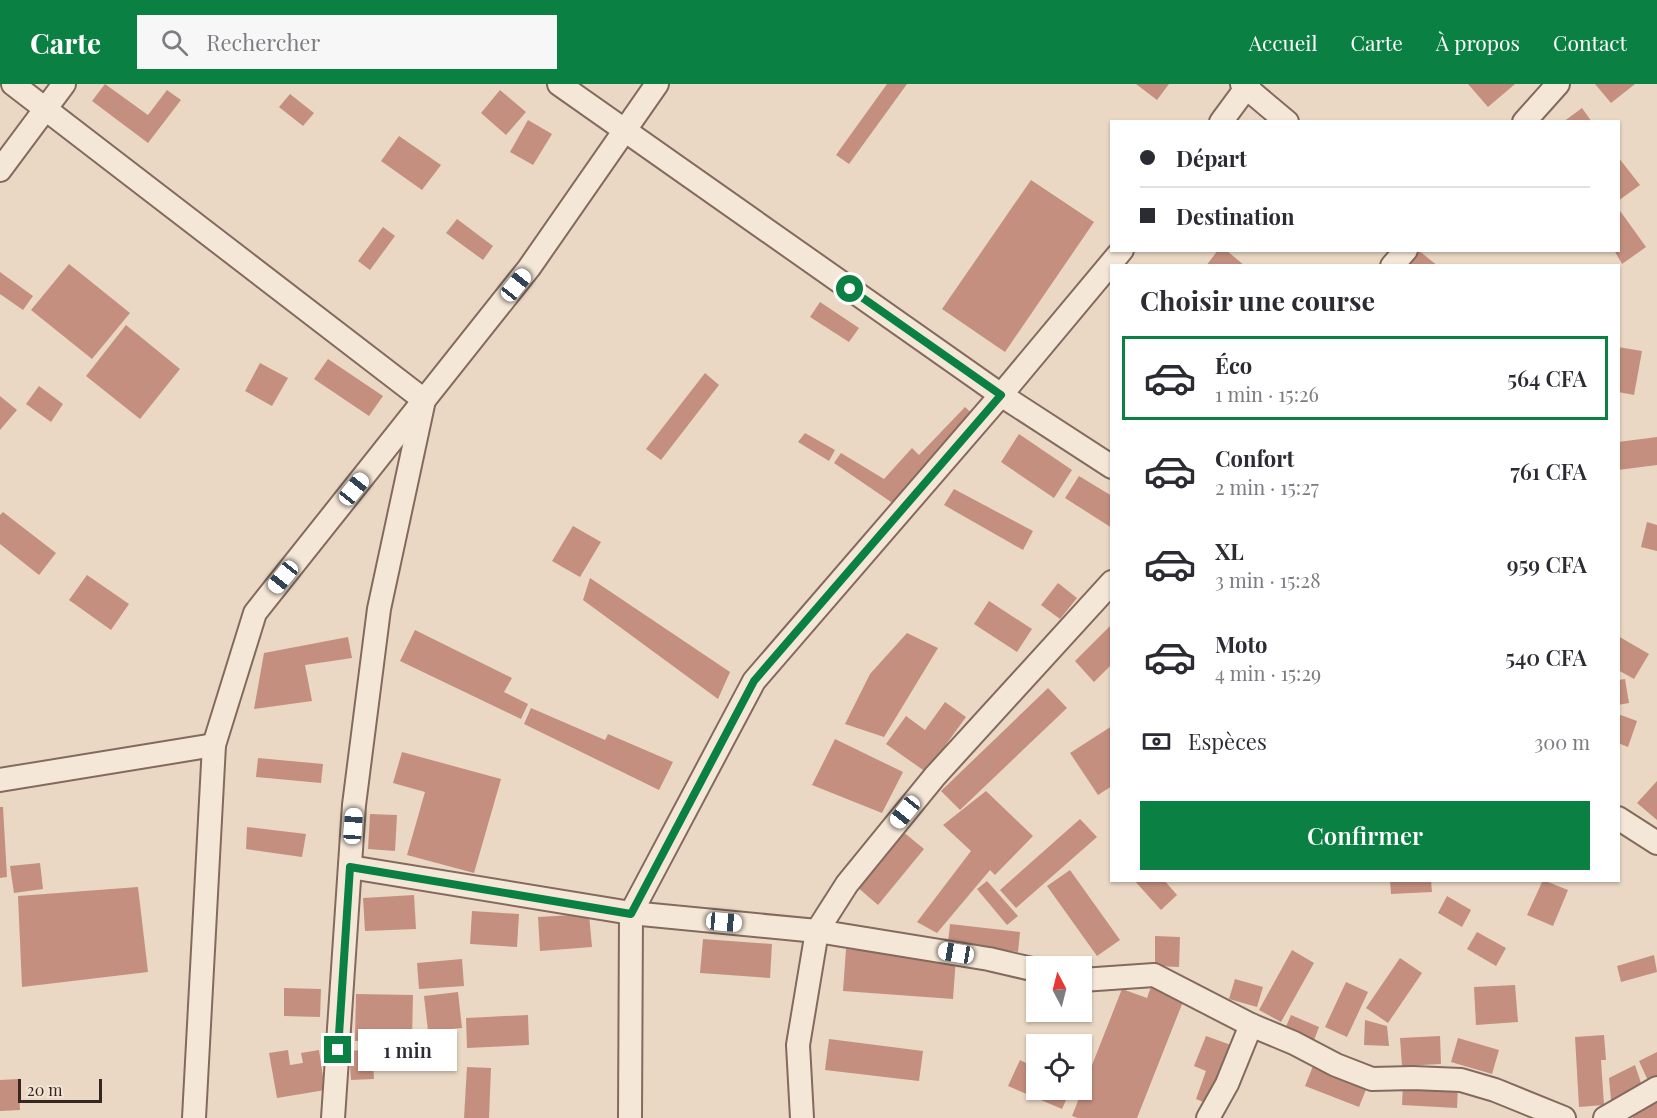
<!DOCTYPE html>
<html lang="fr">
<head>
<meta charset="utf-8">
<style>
	body { margin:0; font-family:"Playfair Display",serif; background:#f7f7f7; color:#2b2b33; height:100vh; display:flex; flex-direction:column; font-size:22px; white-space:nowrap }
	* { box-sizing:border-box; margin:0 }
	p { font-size:20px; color:#7c7c81 }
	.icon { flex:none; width:33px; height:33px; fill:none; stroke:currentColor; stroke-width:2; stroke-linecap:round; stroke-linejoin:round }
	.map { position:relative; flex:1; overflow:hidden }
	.details { position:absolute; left:1110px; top:180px; width:510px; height:618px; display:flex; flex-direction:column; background:#fff; border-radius:0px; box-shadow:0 2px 4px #0004 }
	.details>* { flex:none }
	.top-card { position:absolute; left:1110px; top:36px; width:510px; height:132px; border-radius:0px; box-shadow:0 2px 4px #0004; display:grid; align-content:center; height:132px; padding:0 30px; background:#fff }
	.needle { width:39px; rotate:353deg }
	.fabs { position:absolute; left:1026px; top:872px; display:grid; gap:12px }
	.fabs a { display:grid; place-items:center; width:66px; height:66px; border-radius:0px; background:#fff; box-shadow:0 2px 4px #0004; font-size:30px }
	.scale { position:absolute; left:18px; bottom:15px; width:84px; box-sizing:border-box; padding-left:6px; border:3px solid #35261f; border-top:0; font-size:16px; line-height:21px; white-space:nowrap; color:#35261f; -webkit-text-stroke:4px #f2e4d4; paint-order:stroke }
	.end { position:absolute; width:27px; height:27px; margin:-14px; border:8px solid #0b8043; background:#fff; box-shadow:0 0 0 3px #fff }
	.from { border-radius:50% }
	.bubble { position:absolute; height:42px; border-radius:0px; background:#fff; box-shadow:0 2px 4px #0004; font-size:20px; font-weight:600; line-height:42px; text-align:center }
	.car { position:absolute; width:18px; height:36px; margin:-18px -9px; border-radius:8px; box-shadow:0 0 4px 2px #0007; background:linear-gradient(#fff 24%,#345 0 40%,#fff 0 76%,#345 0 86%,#fff 0) }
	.top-card b { display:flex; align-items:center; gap:21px; height:57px; font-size:22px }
	.top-card b+b { border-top:2px solid #e1e1e2 }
	.top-card i { width:15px; height:15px; background:#2b2b33 }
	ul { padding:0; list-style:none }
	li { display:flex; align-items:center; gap:18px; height:84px; margin:0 12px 9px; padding:0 18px; border:3px solid transparent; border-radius:0px }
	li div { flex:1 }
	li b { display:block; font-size:22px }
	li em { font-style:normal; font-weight:600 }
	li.current { border-color:#0b8043 }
	li>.icon { width:54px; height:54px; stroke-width:1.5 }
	h2 { padding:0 30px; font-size:27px; line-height:72px }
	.pay { display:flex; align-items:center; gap:15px; height:66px; padding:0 30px; font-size:22px }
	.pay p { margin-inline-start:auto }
	.action { display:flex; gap:12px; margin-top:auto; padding:12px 30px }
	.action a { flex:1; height:69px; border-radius:0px; background:#0b8043; color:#fff; font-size:24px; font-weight:600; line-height:69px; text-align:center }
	header { display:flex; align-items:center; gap:36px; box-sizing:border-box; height:84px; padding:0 30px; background:#0b8043; color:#fff }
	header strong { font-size:28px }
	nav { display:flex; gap:33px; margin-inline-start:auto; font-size:21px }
	.search { width:420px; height:54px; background:#f7f7f7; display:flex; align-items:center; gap:15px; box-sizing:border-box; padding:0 21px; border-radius:0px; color:#7c7c81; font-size:22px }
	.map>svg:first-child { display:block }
	.building { fill:#c48f7f }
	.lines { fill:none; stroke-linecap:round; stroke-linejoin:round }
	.minor-casing { stroke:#836a5d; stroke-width:26 }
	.minor { stroke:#f5e7d8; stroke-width:22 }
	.route { stroke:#0b8043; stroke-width:8 }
</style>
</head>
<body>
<header>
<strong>Carte</strong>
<div class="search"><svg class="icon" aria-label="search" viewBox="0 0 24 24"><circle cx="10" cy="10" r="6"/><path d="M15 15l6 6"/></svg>Rechercher</div>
<nav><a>Accueil</a><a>Carte</a><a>À propos</a><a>Contact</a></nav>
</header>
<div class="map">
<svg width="1657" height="1034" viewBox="0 0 1657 1034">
	<rect width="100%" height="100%" fill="#ead8c5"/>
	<g class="building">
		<path d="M105 0 148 31 167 6 181 16 148 59 92 17Z"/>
		<path d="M887 0H907L849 80 836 71Z"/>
		<path d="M1136 0H1169L1157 16Z"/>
		<path d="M1468 0H1515L1488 23Z"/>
		<path d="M1595 0H1635L1611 19Z"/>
		<path d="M500 6 526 28 506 51 481 29Z"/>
		<path d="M290 10 314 29 303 42 279 23Z"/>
		<path d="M1582 24 1592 38H1563Z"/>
		<path d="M528 36 552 50 533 81 510 68Z"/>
		<path d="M399 52 441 81 422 106 381 77Z"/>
		<path d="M1618 73 1640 101 1618 117Z"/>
		<path d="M1031 96 1094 138 1005 268 942 225Z"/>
		<path d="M1618 124 1646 163 1622 180 1614 166H1618Z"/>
		<path d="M457 135 493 162 483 176 446 149Z"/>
		<path d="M383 143 395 152 370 186 358 177Z"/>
		<path d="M1218 166H1226L1245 182H1206Z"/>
		<path d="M1415 166H1418L1438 182H1403Z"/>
		<path d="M69 180 130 229 92 275 31 226Z"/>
		<path d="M0 188 33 212 23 226 0 210Z"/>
		<path d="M820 218 859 244 849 258 810 233Z"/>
		<path d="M126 241 180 285 140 335 86 292Z"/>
		<path d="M1618 263 1642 267 1634 311 1618 308Z"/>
		<path d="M328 275 383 312 369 332 314 295Z"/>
		<path d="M260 279 288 294 272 322 245 307Z"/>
		<path d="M705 289 719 301 661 376 646 365Z"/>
		<path d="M39 302 63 320 51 338 26 320Z"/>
		<path d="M0 312 17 326 0 346Z"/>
		<path d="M965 323 977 334 894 420 834 379 841 369 884 395 912 364 919 371Z"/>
		<path d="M805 349 835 366 829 377 798 358Z"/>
		<path d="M1019 350 1072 386 1054 414 1001 378Z"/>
		<path d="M1657 353V381L1618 386V358Z"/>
		<path d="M1079 392 1112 412V444L1065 414Z"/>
		<path d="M954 405 1033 447 1023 466 944 421Z"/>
		<path d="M3 428 56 469 39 491 0 460V431Z"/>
		<path d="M1647 438 1657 441V467L1641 463Z"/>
		<path d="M573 442 601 458 580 493 552 477Z"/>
		<path d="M87 491 129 520 111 546 69 516Z"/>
		<path d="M590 494 730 588 718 615 583 516Z"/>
		<path d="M1058 499 1077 514 1060 535 1041 521Z"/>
		<path d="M989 517 1032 545 1017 568 974 540Z"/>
		<path d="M1112 540V580L1094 598 1075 577Z"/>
		<path d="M415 546 512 594 504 608 528 620 521 635 400 577Z"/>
		<path d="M907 549 938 564 884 653 845 640 870 590Z"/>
		<path d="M1618 552 1649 570 1634 595 1618 586Z"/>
		<path d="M348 553 352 574 305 581 312 617 254 625 264 569Z"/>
		<path d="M1625 595 1629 619 1618 621V596Z"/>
		<path d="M1048 604 1067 624 960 726 941 707Z"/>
		<path d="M945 618 966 633 926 688 886 660 906 632 925 646Z"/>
		<path d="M531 624 605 656 608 650 673 678 659 706 524 640Z"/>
		<path d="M1618 630 1637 637 1628 663 1618 659Z"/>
		<path d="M1112 642V702L1098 711 1070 669Z"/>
		<path d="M835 655 903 688 882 729 812 701Z"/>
		<path d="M402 668 501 695 474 789 407 771 425 708 393 699Z"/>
		<path d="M258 674 323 680 321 699 256 693Z"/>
		<path d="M1657 697V736L1637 719Z"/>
		<path d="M986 707 1033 752 995 791 990 786 937 849 917 838 971 767 943 741Z"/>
		<path d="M0 723H3L7 793 0 794Z"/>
		<path d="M370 730 397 731 395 767 368 765Z"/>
		<path d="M1080 735 1097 753 1016 824 1000 806Z"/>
		<path d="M247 743 306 750 302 773 246 765Z"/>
		<path d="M901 746 924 765 878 821 856 802Z"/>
		<path d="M40 779 43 805 14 809 10 782Z"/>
		<path d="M1070 786 1120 856 1097 872 1047 802Z"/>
		<path d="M1134 796H1164L1177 811 1161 826Z"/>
		<path d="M1390 796H1431L1432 808 1391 810Z"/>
		<path d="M1543 796 1568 806 1553 842 1527 831Z"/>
		<path d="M987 797 1018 832 1007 841 977 805Z"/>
		<path d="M138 803 148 888 22 903 18 812Z"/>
		<path d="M414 811 416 845 365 847 363 814Z"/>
		<path d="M1447 812 1471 826 1462 843 1438 829Z"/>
		<path d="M472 827 519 830 517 863 470 860Z"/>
		<path d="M589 830 592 863 540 867 538 833Z"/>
		<path d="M950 840 1020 848 1018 868 948 859Z"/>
		<path d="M1477 848 1506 864 1496 882 1467 865Z"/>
		<path d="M1155 852 1180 853 1179 883 1155 882Z"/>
		<path d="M703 855 772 860 770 894 700 889Z"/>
		<path d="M846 865 956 873 953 915 843 907Z"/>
		<path d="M1292 866 1314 879 1281 938 1259 926Z"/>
		<path d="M1654 871 1657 888 1621 898 1617 882Z"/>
		<path d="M1400 874 1422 889 1388 939 1366 924Z"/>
		<path d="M462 875 464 902 419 905 417 879Z"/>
		<path d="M1235 895 1263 903 1257 923 1229 915Z"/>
		<path d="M1153 897 1186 910 1137 1034H1078L1072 1032 1122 905 1147 914Z"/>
		<path d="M1346 898 1368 908 1347 953 1325 943Z"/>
		<path d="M1515 901 1518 938 1476 941 1474 903Z"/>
		<path d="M284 904 321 905 320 933 284 932Z"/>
		<path d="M458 908 462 944 428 947 424 912Z"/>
		<path d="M356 910 413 911 412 957H355Z"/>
		<path d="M528 931 529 961 467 964 466 934Z"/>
		<path d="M1291 931 1319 943 1313 959 1284 947Z"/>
		<path d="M1365 936 1387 942 1389 962 1364 961Z"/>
		<path d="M1604 951 1606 976H1601L1604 1021 1579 1023 1575 953Z"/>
		<path d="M1206 952 1231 961 1208 1020 1196 1015 1206 987 1194 982Z"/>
		<path d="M1440 952 1441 980 1402 982 1400 954Z"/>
		<path d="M1458 954 1499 966 1492 990 1451 978Z"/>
		<path d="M829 955 923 967 919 997 825 986Z"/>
		<path d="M372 965 374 995 351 996 349 967Z"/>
		<path d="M288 966 290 981 303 979 301 969 319 966 325 1006 277 1014 269 969Z"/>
		<path d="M1657 968V997L1650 1001 1639 977Z"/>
		<path d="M1020 976 1036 984V1005H1071L1062 1025 1008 1002Z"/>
		<path d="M1315 977 1369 998 1359 1023 1305 1002Z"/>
		<path d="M1635 981 1643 1005 1611 1016 1609 994Z"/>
		<path d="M467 983 491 984 489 1034H464Z"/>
		<path d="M19 995 20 1026 0 1027V996Z"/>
		<path d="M1403 999 1458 1002 1457 1024 1402 1021Z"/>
		<path d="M1657 1010V1034H1633L1628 1026Z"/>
	</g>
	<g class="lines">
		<defs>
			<g id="minor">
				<path d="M13 0 424 316 379 525 354 721 333 1034"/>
				<path d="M559 0 1001 311 1112 383"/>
				<path d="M1242 0 1287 38"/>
				<path d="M1221 38 1249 0"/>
				<path d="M1524 38 1558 0"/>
				<path d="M0 86 64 0"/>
				<path d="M1392 182 1406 166"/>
				<path d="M0 696 214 661"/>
				<path d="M1618 734 1657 759"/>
				<path d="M350 783 631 829 817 847 989 875 1036 886"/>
				<path d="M1082 896 1154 891 1251 941 1294 959 1336 981 1372 995 1413 994 1461 996 1495 1006 1564 1034"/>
				<path d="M194 1034 214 661 255 529 529 184 657 0"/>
				<path d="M630 1034 631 829 754 597 1001 311 1122 166"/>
				<path d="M802 1034 798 961 817 847 847 800 935 692 1112 498"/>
				<path d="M1208 1034 1227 1000 1251 941"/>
				<path d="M1605 1034 1657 1004"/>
			</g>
		</defs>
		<use href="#minor" class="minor-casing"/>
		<use href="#minor" class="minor"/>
	</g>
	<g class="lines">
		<path class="route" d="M338 966 350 783 631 830 754 597 1001 311 850 205"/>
	</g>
</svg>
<div class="fabs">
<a><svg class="needle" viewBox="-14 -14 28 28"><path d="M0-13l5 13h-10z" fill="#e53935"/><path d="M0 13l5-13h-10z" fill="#7c7c81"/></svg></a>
<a><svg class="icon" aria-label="locate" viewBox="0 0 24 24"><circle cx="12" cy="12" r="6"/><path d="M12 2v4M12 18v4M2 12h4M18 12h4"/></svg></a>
</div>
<div class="scale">20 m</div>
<i class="end from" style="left:850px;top:205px"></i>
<i class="end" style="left:338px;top:966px"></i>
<div class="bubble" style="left:358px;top:945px;width:99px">1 min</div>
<i class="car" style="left:516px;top:201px;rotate:39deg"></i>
<i class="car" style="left:354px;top:405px;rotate:39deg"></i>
<i class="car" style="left:283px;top:493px;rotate:219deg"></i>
<i class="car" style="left:905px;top:728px;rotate:219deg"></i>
<i class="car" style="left:353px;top:742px;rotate:4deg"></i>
<i class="car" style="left:724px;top:838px;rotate:95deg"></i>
<i class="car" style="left:956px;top:869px;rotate:280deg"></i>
<div class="top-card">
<b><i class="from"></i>Départ</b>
<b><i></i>Destination</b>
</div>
<section class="details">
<h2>Choisir une course</h2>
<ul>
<li class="current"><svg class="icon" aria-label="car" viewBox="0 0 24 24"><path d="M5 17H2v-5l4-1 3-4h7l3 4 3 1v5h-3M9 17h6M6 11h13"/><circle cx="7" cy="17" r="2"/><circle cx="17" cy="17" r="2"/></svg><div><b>Éco</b><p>1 min · 15:26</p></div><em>564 CFA</em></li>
<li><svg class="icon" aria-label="car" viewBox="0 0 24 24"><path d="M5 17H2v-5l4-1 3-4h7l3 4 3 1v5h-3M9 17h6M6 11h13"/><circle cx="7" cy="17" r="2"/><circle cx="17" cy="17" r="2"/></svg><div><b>Confort</b><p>2 min · 15:27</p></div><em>761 CFA</em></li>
<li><svg class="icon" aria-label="car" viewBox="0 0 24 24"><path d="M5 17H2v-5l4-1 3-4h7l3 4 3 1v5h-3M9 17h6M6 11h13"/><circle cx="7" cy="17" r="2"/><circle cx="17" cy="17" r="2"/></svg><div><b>XL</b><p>3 min · 15:28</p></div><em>959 CFA</em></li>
<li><svg class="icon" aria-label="car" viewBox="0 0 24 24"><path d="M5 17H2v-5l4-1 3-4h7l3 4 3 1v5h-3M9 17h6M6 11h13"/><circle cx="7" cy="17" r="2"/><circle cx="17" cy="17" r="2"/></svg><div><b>Moto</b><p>4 min · 15:29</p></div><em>540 CFA</em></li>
</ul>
<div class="pay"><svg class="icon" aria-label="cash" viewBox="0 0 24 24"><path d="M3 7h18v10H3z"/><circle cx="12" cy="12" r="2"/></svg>Espèces<p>300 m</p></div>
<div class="action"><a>Confirmer</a></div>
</section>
</div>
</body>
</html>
